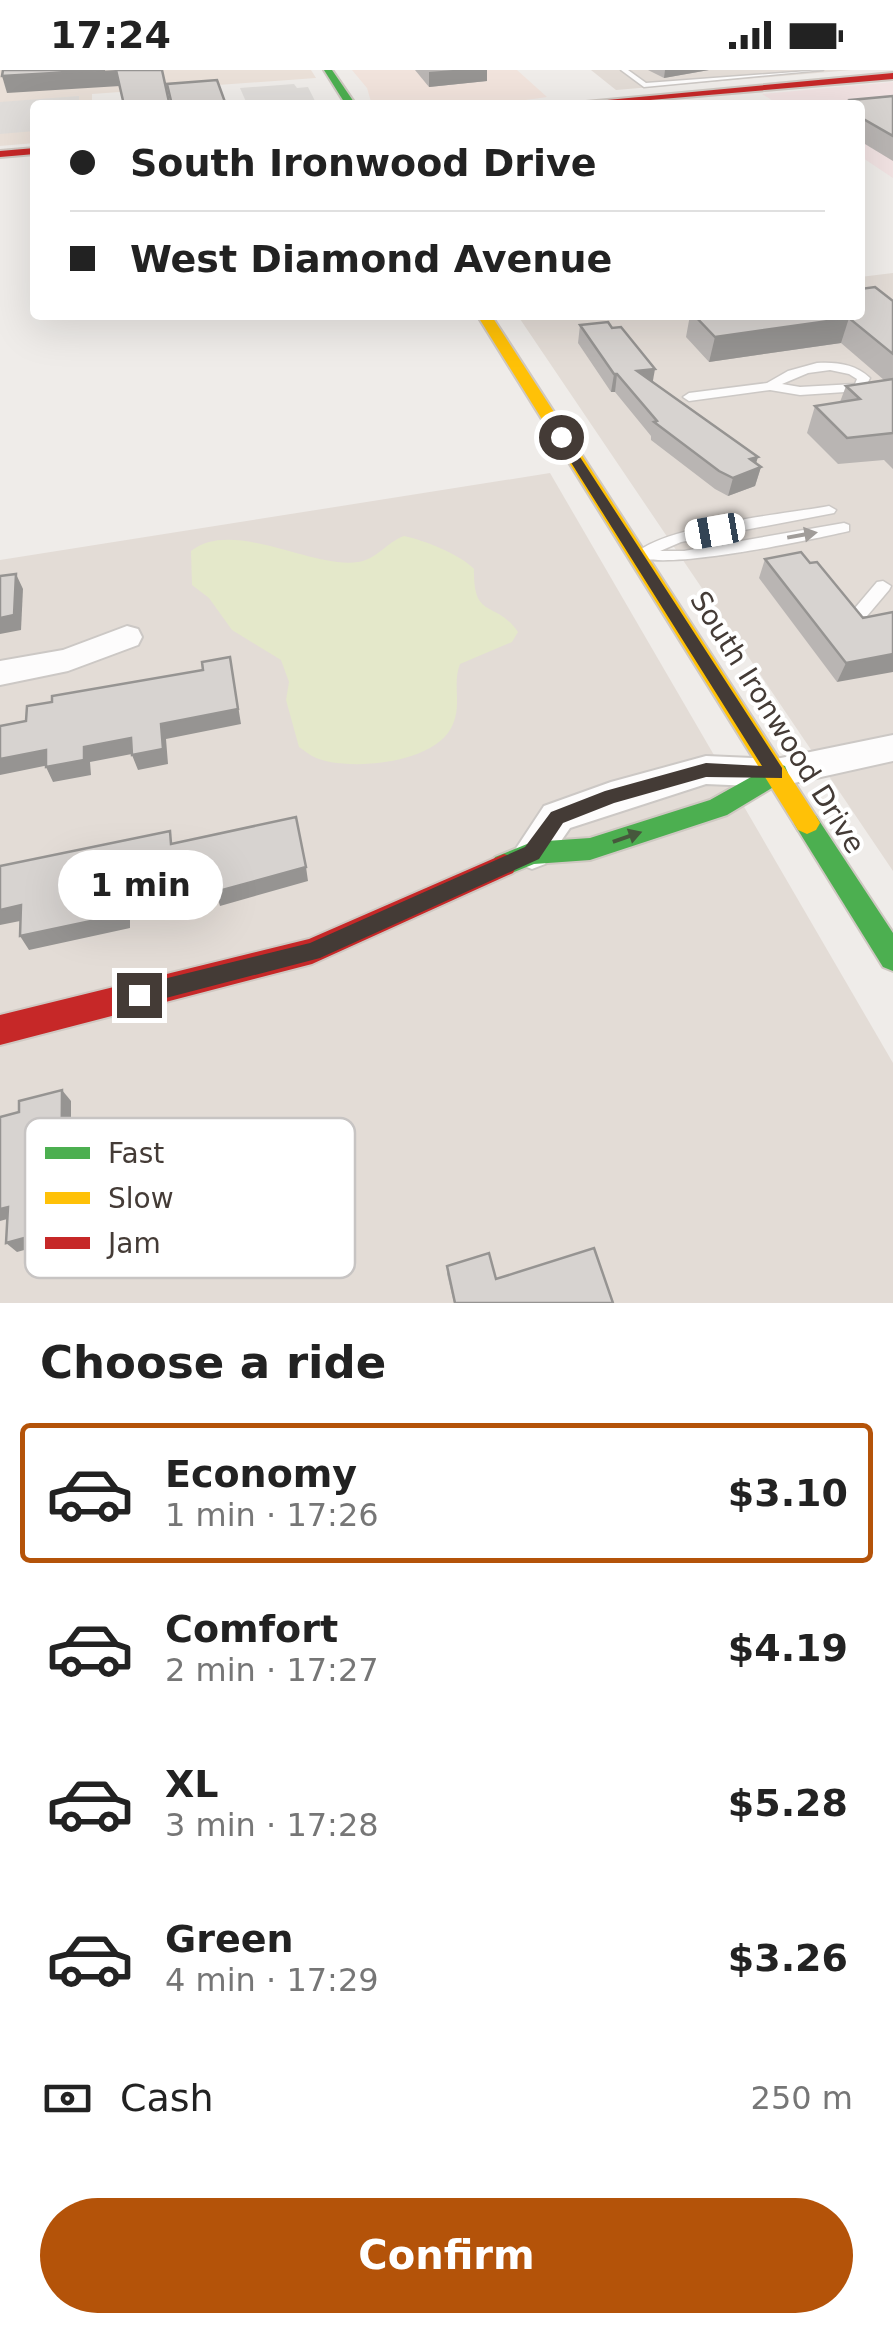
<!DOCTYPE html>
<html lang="en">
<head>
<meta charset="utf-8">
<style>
	body { margin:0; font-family:"DejaVu Sans",sans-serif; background:#f6f6f6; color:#222; height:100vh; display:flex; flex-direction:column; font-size:38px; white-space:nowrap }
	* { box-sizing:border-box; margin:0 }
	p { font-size:32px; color:#767676 }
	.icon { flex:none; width:55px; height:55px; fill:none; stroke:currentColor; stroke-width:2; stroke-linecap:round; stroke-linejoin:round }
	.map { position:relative; height:1233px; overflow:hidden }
	.details { display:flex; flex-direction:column; background:#fff; flex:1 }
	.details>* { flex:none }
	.top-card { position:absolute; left:30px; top:30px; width:835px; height:220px; border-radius:10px; box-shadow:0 10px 40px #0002; display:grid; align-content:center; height:220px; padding:0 40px; background:#fff }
	.end { position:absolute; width:45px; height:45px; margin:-22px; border:12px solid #443b36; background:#fff; box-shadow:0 0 0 5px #fff }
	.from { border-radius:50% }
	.bubble { position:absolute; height:70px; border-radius:35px; background:#fff; box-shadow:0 10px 40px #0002; font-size:32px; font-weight:800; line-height:70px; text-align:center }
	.car { position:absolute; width:30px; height:60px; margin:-30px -15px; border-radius:12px; box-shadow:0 0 8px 2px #0007; background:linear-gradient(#fff 24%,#345 0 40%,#fff 0 76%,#345 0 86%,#fff 0) }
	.top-card b { display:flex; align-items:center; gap:35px; height:95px; font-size:38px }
	.top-card b+b { border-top:2px solid #e0e0e0 }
	.top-card i { width:25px; height:25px; background:#222 }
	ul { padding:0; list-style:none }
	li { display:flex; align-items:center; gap:30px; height:140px; margin:0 20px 15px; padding:0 20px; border:5px solid transparent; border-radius:10px }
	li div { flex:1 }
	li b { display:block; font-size:38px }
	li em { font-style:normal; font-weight:800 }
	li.current { border-color:#b45309 }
	li>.icon { width:90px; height:90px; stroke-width:1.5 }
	h2 { padding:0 40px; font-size:45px; line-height:120px }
	.pay { display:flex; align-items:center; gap:25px; height:110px; padding:0 40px; font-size:38px }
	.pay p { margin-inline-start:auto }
	.primary-button { display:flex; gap:20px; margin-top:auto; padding:20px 40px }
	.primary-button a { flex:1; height:115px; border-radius:60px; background:#b45309; color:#fff; font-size:40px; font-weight:800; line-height:115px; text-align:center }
	.status { display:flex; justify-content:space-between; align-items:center; height:70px; padding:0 50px; background:#fff; direction:ltr }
	.status svg { height:28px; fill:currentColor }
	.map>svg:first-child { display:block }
	.residential { fill:#e3dcd6 }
	.commercial { fill:#f1e3dc }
	.education { fill:#eae0d8 }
	.medical { fill:#f1e2e2 }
	.green { fill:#e4e8ca }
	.parking { fill:#e0ddda }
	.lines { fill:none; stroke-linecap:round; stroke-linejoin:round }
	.lane-casing { stroke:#ccc8c5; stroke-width:3 }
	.street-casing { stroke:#ccc8c5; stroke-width:4 }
	.fast-casing { stroke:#cfc8c2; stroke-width:4 }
	.slow-casing { stroke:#cfc8c2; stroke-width:4 }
	.jam-casing { stroke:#cfc8c2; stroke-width:4 }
	.lane { fill:#fdfcfc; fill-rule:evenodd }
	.street { fill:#fdfcfc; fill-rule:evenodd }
	.fast { fill:#4caf50; fill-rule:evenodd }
	.slow { fill:#ffc107; fill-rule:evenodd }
	.jam { fill:#c62828; fill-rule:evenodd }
	.wall { fill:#b9b5b3 }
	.shaded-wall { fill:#969492 }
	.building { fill:#d7d3d0; stroke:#969492; stroke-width:2.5 }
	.oneway { fill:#a09c99 }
	.oneway2 { fill:#46583c }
	.route { fill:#443b36 }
	.labels { text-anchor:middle; stroke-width:8; stroke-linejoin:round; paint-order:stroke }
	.street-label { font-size:28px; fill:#443b36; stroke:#fff }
	.key { fill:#fff; stroke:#c7c4c3; stroke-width:2.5 }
	.key-label { font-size:28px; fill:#443b36 }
</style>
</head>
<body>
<div class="status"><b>17:24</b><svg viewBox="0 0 49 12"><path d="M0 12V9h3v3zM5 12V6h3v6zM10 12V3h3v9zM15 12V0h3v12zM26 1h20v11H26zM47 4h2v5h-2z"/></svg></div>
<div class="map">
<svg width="893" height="1233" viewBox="0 0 893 1233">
	<rect width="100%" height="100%" fill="#efece9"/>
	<g class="residential">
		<path d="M591 0H852L616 20Z"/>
		<path d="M893 203V801L520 249 554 245H860V207Z"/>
		<path d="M550 403 893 993V1233H0V490Z"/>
	</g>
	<path class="commercial" d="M352 0H517L547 27 489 35H372L367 18Z"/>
	<path class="education" d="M0 0H311L316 8 92 24V35H35V73L0 76Z"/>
	<path class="medical" d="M893 12V108L860 86V35H780L762 24Z"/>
	<path class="green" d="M404 466C424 470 461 485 474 499 473 551 495 529 518 562L512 572 460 594C452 614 462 633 453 654 438 693 353 701 319 689 312 687 305 681 299 677L286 630 289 612 281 590 232 560 209 528 192 515 191 481C233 448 311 499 358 492 376 490 387 472 404 466Z"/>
	<g class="parking">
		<path d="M294 14 297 18 308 17 317 35 247 34 240 18Z"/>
		<path d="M79 26V35H35V61L0 64V32Z"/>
	</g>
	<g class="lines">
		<defs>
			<g id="lane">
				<path d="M621 0H628L646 13 823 0 644 17Z"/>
				<path d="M817 293C837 292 855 294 870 308L864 320 860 321 800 325 770 320 689 331 683 327 689 323 767 313 788 301ZM830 300 849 304 857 309 855 314 800 317 782 314 808 303Z"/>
				<path d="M829 436 836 440 834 443 681 472 660 481H684L844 453 849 455V461C814 469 658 503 634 485 661 456 786 444 829 436Z"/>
				<path d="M883 511 891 516 889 520 867 546H855L853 542 855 538 877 512Z"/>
			</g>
			<g id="street">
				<path d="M127 556 138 559 142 567 138 575 68 601 0 615V591L63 580Z"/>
				<path d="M893 665V691L776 717 706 714 570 758 545 794 532 799 519 794 513 783 544 736 611 712 706 686 776 689Z"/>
			</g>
			<g id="fast">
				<path d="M324 0H332L356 35H346Z"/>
				<path d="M776 693 785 696 788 703 785 710 727 745 590 790 534 794 504 806 495 803 491 795 495 787 532 772 590 768 710 730Z"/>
				<path d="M807 742 816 746 893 863V901L883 897 798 760 794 753 798 746Z"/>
			</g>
			<path id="slow" d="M477 245H491L816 746 820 753 816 760 807 764 798 760Z"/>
			<g id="jam">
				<path d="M893 3V9L592 35H554Z"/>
				<path d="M35 78V84L0 87V81Z"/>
				<path d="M504 784 513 787 517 795 513 803 312 894 0 975V945L309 869Z"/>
			</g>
		</defs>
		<use href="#lane" class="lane-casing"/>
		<use href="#street" class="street-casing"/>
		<use href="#fast" class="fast-casing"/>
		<use href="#slow" class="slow-casing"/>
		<use href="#jam" class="jam-casing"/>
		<use href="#lane" class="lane"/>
		<use href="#street" class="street"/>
		<use href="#fast" class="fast"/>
		<use href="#slow" class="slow"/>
		<use href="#jam" class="jam"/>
	</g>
	<g class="wall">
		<path d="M415 0H487V11L429 17Z"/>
		<path d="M648 0H709L664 8Z"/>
		<path d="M893 26V91L860 71V35L850 33 851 30Z"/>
		<path d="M893 231V399L884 390 838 394 807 363 815 336 840 332 846 316 884 310 841 273 709 292 686 267 690 245H860Z"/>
		<path d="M580 255 761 397 755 416 728 426 715 419 651 370V366L615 322H611L578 273Z"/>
		<path d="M765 489 863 548 893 542 837 612 759 508Z"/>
		<path d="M447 1196 496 1209 613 1233H454L447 1204Z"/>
	</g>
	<g class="shaded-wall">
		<path d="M116 0 120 16 7 23 2 6Z"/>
		<path d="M453 0H487V11L429 17V2Z"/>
		<path d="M665 0H709L664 8Z"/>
		<path d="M849 248 841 273 709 292 715 267Z"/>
		<path d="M655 299 652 316 637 301Z"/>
		<path d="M614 304H617L615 322H611Z"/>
		<path d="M758 387 754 400 761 397 755 416 728 426 733 408 750 389Z"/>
		<path d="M16 504 23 519 21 560 0 564V548Z"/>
		<path d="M893 584V602L837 612 846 593Z"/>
		<path d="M230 587 241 654 166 669 168 694 138 700 132 685 161 654Z"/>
		<path d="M131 668 137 683 90 692 91 705 53 712 46 697 84 677Z"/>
		<path d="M46 680 54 694 0 705V689Z"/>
		<path d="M306 797 308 811 220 836 216 823 162 835V839L130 846V858L29 880 20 866 156 821 214 808Z"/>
		<path d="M21 835 30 849 0 855V840Z"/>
		<path d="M62 1020 71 1031V1167L17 1182 6 1173Z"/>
		<path d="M8 1137 18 1146 0 1151V1139Z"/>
	</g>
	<g class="building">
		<path d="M3 0H105L2 6Z"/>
		<path d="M116 0H162L169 32 124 35Z"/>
		<path d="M217 10 225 32 172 35 167 14Z"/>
		<path d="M893 26V66L860 47V35L838 34 856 33 851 30Z"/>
		<path d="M875 217 893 231V284L849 248 715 267 694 245H860V219Z"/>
		<path d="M608 252 612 258 621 257 655 299 637 301 758 387 750 389 761 397 733 408 719 401 654 352 657 351 617 304H614L580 255Z"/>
		<path d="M893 309V363L847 368 815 336 860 329 846 316Z"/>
		<path d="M801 482 810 493 817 492 863 548 893 542V584L846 593 765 489Z"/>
		<path d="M16 504 14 545 0 548V506Z"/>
		<path d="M230 587 238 639 161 654 163 679 132 685 131 668 84 677V690L46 697V680L0 689V656L26 651 27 636 52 632V626L203 600 202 592Z"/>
		<path d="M296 747 306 797 215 822 214 808 156 821V825L123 832 124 844 20 866 21 835 0 840V796L170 761 171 774Z"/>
		<path d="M62 1020 61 1158 6 1173 8 1137 0 1139V1047L19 1042V1031Z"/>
		<path d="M594 1178 613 1233H455L447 1196 489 1183 496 1209Z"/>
	</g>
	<defs><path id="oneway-solid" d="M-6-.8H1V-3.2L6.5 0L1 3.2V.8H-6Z" transform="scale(2.5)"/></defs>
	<use class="oneway" href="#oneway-solid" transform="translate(802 465) rotate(-10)"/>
	<use class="oneway2" href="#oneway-solid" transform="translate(627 767) rotate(-19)"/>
	<path class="route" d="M561 364 567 367 782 698V708L706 707 614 733 563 753 539 789 320 888 139 935 131 932 128 925 131 918 139 915 310 873 525 777 551 742 605 721 706 693 762 696 555 367Z"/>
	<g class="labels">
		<g class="street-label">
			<text transform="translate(778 652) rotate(58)" y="10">South Ironwood Drive</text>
		</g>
	</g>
	<rect x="25" y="1048" width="330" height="160" rx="15" class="key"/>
	<rect x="45" y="1077" width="45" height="12" fill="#4caf50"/>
	<rect x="45" y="1122" width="45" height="12" fill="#ffc107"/>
	<rect x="45" y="1167" width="45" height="12" fill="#c62828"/>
	<g class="key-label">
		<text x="108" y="1093">Fast</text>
		<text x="108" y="1138">Slow</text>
		<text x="108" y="1183">Jam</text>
	</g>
</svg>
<i class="end from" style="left:561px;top:367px"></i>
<i class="end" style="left:139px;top:925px"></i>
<div class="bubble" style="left:58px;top:780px;width:165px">1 min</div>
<i class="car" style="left:715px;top:461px;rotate:260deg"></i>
<div class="top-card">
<b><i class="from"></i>South Ironwood Drive</b>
<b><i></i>West Diamond Avenue</b>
</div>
</div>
<section class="details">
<h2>Choose a ride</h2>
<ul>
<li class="current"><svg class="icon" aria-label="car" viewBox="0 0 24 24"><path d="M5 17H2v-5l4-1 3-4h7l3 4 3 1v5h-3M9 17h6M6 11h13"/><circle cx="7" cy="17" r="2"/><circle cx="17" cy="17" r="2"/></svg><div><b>Economy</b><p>1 min · 17:26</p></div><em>$3.10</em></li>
<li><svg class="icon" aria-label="car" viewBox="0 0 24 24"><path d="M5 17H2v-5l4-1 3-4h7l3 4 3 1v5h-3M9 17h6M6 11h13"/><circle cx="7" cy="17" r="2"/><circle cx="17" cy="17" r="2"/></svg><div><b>Comfort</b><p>2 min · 17:27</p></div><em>$4.19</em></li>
<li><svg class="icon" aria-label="car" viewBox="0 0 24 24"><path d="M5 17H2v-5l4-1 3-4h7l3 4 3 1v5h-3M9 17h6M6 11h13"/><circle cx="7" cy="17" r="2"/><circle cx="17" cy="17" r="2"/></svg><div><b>XL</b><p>3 min · 17:28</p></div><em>$5.28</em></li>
<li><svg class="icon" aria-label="car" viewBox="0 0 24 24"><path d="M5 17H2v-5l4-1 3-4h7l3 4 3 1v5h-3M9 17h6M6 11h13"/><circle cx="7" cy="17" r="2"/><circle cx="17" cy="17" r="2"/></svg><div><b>Green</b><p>4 min · 17:29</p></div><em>$3.26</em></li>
</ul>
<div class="pay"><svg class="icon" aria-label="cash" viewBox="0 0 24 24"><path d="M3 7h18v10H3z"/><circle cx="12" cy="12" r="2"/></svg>Cash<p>250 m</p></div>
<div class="primary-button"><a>Confirm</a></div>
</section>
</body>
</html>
